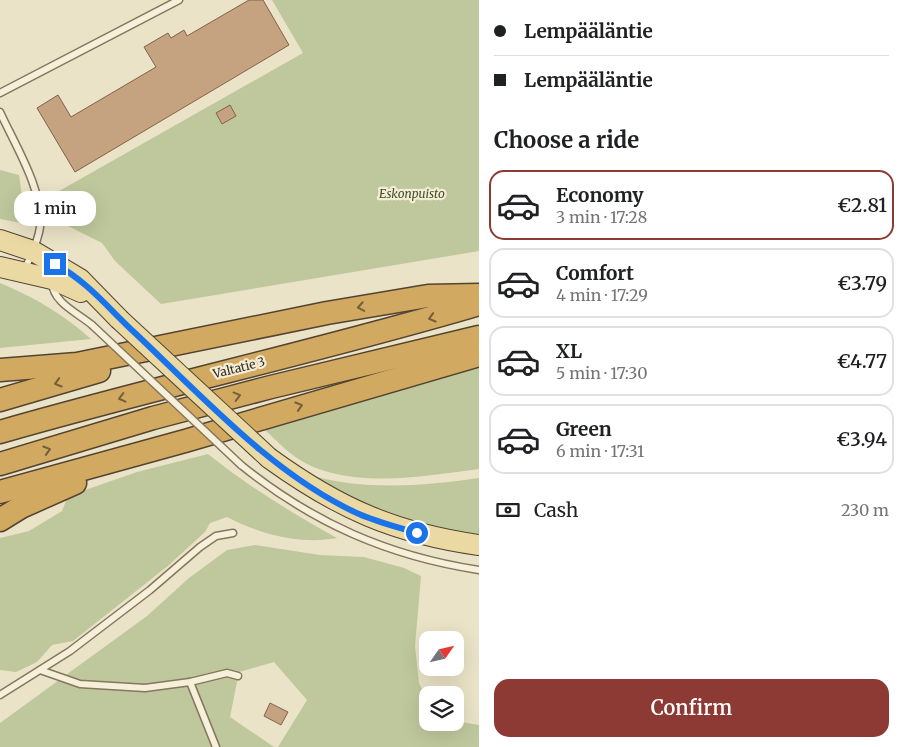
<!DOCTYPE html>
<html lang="en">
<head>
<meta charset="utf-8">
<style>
	body { margin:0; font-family:Merriweather,serif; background:#f6f6f6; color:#202124; height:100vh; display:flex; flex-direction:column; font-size:19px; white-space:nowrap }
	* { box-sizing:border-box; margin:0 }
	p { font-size:16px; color:#757577 }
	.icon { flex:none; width:28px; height:28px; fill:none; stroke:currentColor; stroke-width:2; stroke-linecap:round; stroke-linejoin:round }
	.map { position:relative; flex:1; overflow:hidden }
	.side { display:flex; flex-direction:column; background:#fff; width:425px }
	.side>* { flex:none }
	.guide { display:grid; align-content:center; height:110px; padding:0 15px; background:#fff }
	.needle { width:32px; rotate:56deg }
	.fabs { position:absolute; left:419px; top:631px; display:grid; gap:10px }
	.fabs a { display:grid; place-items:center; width:45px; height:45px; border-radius:10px; background:#fff; box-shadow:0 5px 20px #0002; font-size:25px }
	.end { position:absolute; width:22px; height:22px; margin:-11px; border:6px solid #1a73e8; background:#fff; box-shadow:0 0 0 2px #fff }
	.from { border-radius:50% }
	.bubble { position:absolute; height:35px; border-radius:15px; background:#fff; box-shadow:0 5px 20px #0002; font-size:16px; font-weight:600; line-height:35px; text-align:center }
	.guide b { display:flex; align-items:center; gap:18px; height:48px; font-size:19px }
	.guide b+b { border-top:1px solid #e0e0e0 }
	.guide i { width:12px; height:12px; background:#202124 }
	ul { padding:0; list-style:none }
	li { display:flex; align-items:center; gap:15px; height:70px; margin:0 10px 8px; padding:0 5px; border:2px solid #e0e0e0; border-radius:15px }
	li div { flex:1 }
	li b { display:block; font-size:19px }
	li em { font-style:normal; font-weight:600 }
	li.on { border-color:#8e3a34 }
	li>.icon { width:45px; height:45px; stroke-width:1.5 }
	h2 { padding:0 15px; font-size:22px; line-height:60px }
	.pay { display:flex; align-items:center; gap:12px; height:55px; padding:0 15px; font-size:19px }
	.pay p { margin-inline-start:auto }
	.action { display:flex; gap:10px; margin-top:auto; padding:10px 15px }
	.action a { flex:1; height:58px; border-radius:15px; background:#8e3a34; color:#fff; font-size:20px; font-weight:600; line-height:58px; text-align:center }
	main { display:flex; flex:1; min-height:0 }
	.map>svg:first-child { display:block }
	.green { fill:#bfc89c }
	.building { fill:#c5a381; stroke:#826246 }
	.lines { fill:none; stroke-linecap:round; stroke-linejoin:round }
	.lane-casing { stroke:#85765e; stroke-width:9 }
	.primary-casing { stroke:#534432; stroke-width:22 }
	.highway-casing { stroke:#534432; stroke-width:25 }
	.lane { stroke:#f6f0da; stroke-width:6 }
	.primary { stroke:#ead9a3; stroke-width:20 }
	.highway { stroke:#d1a960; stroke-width:22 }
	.lane-bridge-casing { stroke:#85765e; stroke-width:9; stroke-linecap:butt }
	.primary-bridge-casing { stroke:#534432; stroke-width:22; stroke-linecap:butt }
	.lane-bridge { stroke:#f6f0da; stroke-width:6 }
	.primary-bridge { stroke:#ead9a3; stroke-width:20 }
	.oneway { stroke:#745f3a }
	.route { stroke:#1a73e8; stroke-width:6 }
	.labels { text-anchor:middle; stroke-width:4.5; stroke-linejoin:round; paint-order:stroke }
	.park-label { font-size:12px; font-style:italic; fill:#445129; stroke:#f3edd6 }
	.street-label { font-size:12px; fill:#362d21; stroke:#f3edd6 }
</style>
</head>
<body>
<main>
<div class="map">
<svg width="479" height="747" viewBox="0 0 479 747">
	<rect width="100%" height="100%" fill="#eae3c7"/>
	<g class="green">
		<path d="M272 0H479V251L161 304 115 261 102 243 50 217 45 199 303 53Z"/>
		<path d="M0 170 19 175 26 224 0 219Z"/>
		<path d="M0 283C34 297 63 314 91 339L0 348Z"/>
		<path d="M479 364V469C426 476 349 490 300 460 287 452 276 440 265 430Z"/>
		<path d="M208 454C249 487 292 513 337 538 301 545 259 534 227 517L210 523 205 532 169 565 73 641 52 645 37 662 16 672 0 670V538L29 531 62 511 68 496 137 472Z"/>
		<path d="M310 475C365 491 423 486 479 478V536L403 520 352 499Z"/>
		<path d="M255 545 320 555 364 557 404 568 421 576 415 646 419 683 427 699 428 722H455V721L479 725V747H278L307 700 274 662 239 672 230 717 274 747H0V723L147 616 189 578 227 550Z"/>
	</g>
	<g class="building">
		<path d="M249 0H263L289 45 75 172 37 108 58 95 71 117 156 67 144 47 168 33 171 38 184 30 187 36Z"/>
		<path d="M230 105 236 116 222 124 216 113Z"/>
		<path d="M270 703 288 712 281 725 264 716Z"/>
	</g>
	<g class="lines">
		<defs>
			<g id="lane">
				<path d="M0 93 179 0"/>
				<path d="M0 112C15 145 44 191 40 227 38 243 30 257 24 271"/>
				<path d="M52 282C53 303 78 313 92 325"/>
				<path d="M241 465C313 523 388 556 479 570"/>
				<path d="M40 670 80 684 145 688 190 682 227 673 238 676"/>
				<path d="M190 682 216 747"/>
				<path d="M0 695 70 651 150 590 200 547 216 536 233 533"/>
			</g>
			<g id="primary">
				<path d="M0 240 33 251 80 279 119 319"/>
				<path d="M0 267 52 279 81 292"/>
				<path d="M269 458C338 508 394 533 479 545"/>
			</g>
			<g id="highway">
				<path d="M0 370 77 364 327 313 428 296 479 295"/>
				<path d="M0 400 99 371"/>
				<path d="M0 432C159 386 320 351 479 304"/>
				<path d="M0 464 153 418 271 387 479 337"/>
				<path d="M0 492 185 441 479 355"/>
				<path d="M0 520 21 507 75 483"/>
			</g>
		</defs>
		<use href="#lane" class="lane-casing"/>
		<use href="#primary" class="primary-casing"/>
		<use href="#highway" class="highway-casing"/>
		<use href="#lane" class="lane"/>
		<use href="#primary" class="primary"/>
		<use href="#highway" class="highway"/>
		<defs>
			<path id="lane-bridge" d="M92 325 241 465"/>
			<path id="primary-bridge" d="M119 319 269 458"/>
		</defs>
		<use href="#lane-bridge" class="lane-bridge-casing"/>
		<use href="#primary-bridge" class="primary-bridge-casing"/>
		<use href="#lane-bridge" class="lane-bridge"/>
		<use href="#primary-bridge" class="primary-bridge"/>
	</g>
	<defs><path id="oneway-chevron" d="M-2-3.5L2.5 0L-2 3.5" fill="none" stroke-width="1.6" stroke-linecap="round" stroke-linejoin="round" transform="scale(1.25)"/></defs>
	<g class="oneway">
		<use href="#oneway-chevron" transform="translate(361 307) rotate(170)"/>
		<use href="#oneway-chevron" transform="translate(432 318) rotate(164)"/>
		<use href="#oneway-chevron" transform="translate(58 383) rotate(164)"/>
		<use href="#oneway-chevron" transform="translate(237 396) rotate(-15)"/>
		<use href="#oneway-chevron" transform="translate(122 398) rotate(166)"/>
		<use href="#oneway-chevron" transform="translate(299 406) rotate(-17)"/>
		<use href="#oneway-chevron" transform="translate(47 450) rotate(-17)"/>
	</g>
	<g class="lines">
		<path class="route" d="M55 264C87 281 109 309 135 333 202 396 274 476 359 514 377 522 397 527 417 533"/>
	</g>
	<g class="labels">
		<g class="park-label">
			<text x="412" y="198">Eskonpuisto</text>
		</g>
		<g class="street-label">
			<text transform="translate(239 368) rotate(-14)" y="4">Valtatie 3</text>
		</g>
	</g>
</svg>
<div class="fabs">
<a><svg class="needle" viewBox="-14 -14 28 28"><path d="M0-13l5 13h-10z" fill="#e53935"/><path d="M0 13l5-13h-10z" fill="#757577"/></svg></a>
<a><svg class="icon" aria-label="layers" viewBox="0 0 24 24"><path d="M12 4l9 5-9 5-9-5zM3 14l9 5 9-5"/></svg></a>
</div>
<i class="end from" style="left:417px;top:533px"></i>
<i class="end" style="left:55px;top:264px"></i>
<div class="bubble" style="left:14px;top:191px;width:82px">1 min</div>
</div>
<section class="side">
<div class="guide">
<b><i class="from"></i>Lempääläntie</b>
<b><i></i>Lempääläntie</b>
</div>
<h2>Choose a ride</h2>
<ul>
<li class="on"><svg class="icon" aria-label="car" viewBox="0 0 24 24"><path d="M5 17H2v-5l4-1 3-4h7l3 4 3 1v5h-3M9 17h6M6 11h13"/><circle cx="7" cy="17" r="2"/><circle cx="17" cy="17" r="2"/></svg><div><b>Economy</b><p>3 min · 17:28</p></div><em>€2.81</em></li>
<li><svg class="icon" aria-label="car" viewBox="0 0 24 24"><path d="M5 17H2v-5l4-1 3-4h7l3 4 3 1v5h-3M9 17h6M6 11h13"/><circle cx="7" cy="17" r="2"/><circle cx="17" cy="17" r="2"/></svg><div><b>Comfort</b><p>4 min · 17:29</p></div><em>€3.79</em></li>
<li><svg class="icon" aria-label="car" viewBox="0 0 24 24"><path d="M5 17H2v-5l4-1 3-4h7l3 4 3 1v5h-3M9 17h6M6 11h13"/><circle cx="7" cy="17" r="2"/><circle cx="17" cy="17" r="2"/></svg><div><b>XL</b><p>5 min · 17:30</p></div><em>€4.77</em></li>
<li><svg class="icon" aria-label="car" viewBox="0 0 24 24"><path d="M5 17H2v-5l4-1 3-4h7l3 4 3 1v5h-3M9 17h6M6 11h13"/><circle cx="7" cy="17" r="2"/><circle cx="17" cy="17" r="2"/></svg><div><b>Green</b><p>6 min · 17:31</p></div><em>€3.94</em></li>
</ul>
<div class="pay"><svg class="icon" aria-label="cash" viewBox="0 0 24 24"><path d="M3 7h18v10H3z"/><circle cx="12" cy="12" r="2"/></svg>Cash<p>230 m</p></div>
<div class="action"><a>Confirm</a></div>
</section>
</main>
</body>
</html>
